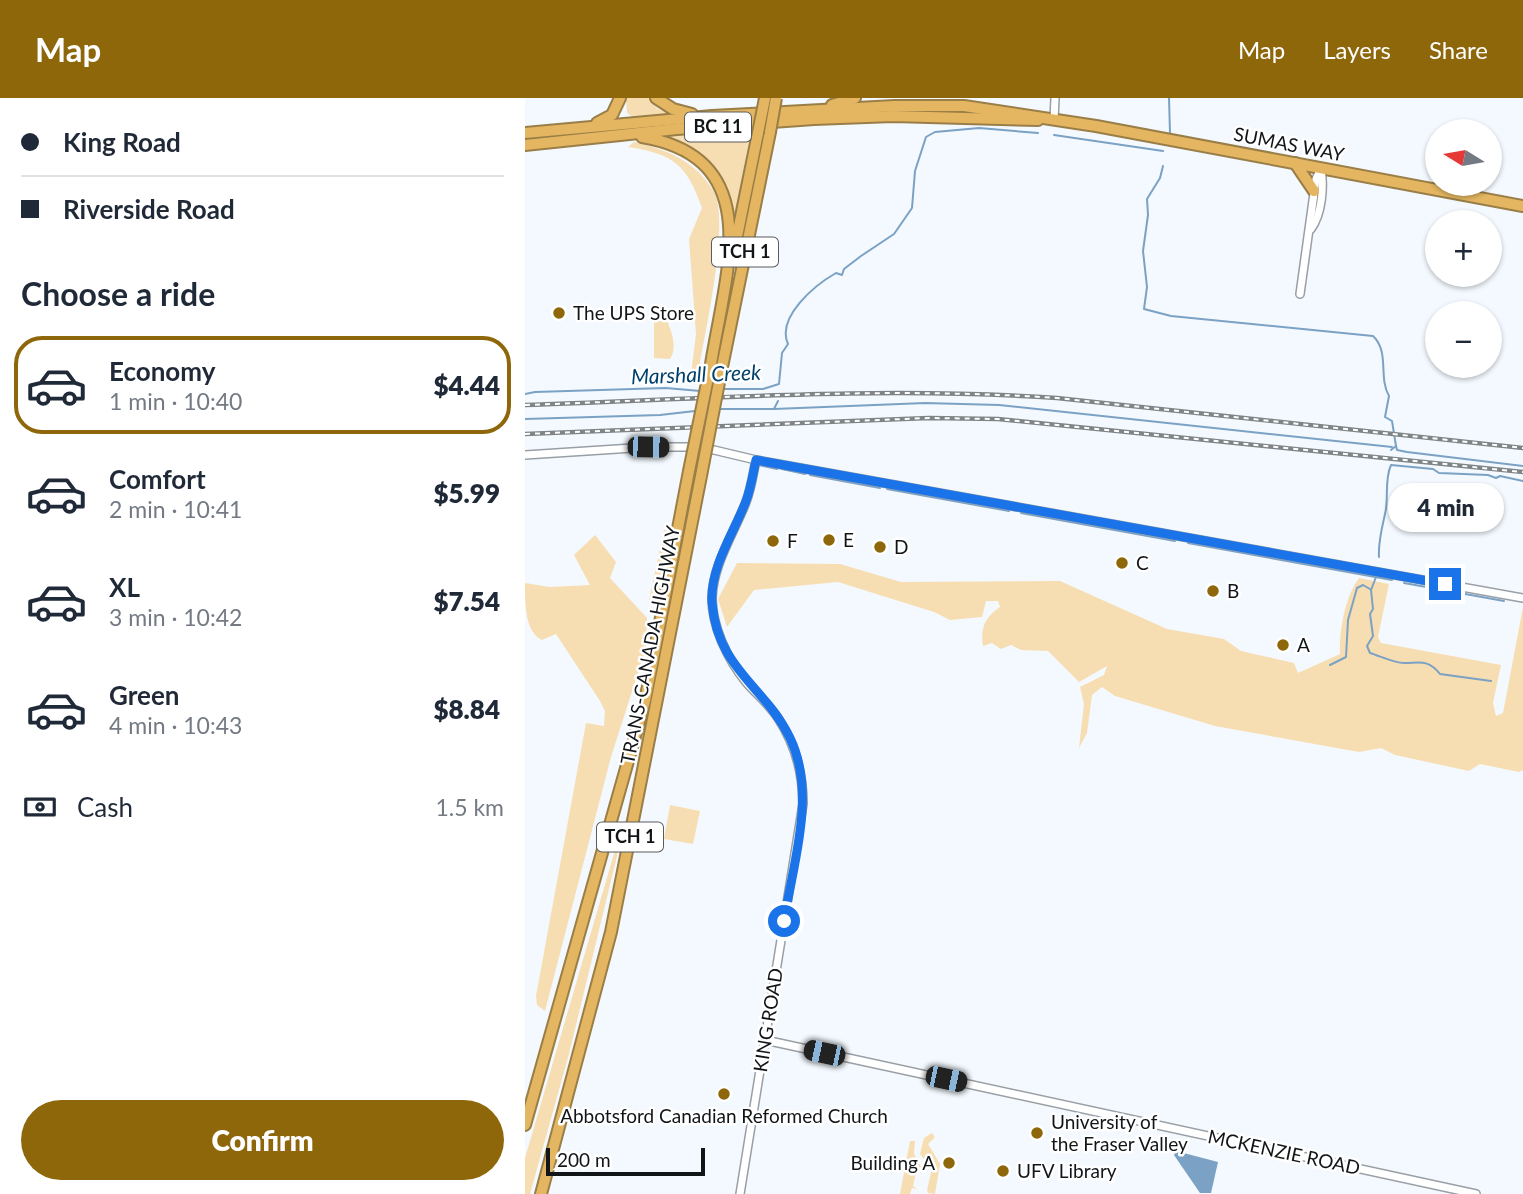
<!DOCTYPE html>
<html lang="en">
<head>
<meta charset="utf-8">
<style>
	body { margin:0; font-family:Lato,sans-serif; background:#f2f2f3; color:#1f2937; height:100vh; display:flex; flex-direction:column; font-size:26px; white-space:nowrap }
	* { box-sizing:border-box; margin:0 }
	p { font-size:23px; color:#747a83 }
	.icon { flex:none; width:38px; height:38px; fill:none; stroke:currentColor; stroke-width:2; stroke-linecap:round; stroke-linejoin:round }
	.map { position:relative; flex:1; overflow:hidden }
	.panel { display:flex; flex-direction:column; background:#fff; width:525px }
	.panel>* { flex:none }
	.banner { display:grid; align-content:center; height:154px; padding:0 21px; background:#fff }
	.needle { width:46px; rotate:281deg }
	.fabs { position:absolute; left:900px; top:21px; display:grid; gap:14px }
	.fabs a { display:grid; place-items:center; width:77px; height:77px; border-radius:50%; background:#fff; box-shadow:0 2px 5px #0004; font-size:35px }
	.scale { position:absolute; left:21px; bottom:18px; width:159px; box-sizing:border-box; padding-left:7px; border:4px solid #121517; border-top:0; font-size:19px; line-height:24px; white-space:nowrap; color:#121517; -webkit-text-stroke:5px #fff; paint-order:stroke }
	.end { position:absolute; width:32px; height:32px; margin:-16px; border:9px solid #1a73e8; background:#fff; box-shadow:0 0 0 4px #fff }
	.from { border-radius:50% }
	.bubble { position:absolute; height:49px; border-radius:24px; background:#fff; box-shadow:0 2px 5px #0004; font-size:23px; font-weight:800; line-height:49px; text-align:center }
	.car { position:absolute; width:21px; height:42px; margin:-21px -10px; border-radius:9px; box-shadow:0 0 5px 2px #0007; background:linear-gradient(#222 24%,#8ab4d8 0 40%,#222 0 76%,#8ab4d8 0 86%,#222 0) }
	.banner b { display:flex; align-items:center; gap:24px; height:66px; font-size:26px }
	.banner b+b { border-top:2px solid #e0e1e3 }
	.banner i { width:18px; height:18px; background:#1f2937 }
	ul { padding:0; list-style:none }
	li { display:flex; align-items:center; gap:21px; height:98px; margin:0 14px 10px; padding:0 7px; border:4px solid transparent; border-radius:28px }
	li div { flex:1 }
	li b { display:block; font-size:26px }
	li em { font-style:normal; font-weight:800 }
	li.selected { border-color:#8e670b }
	li>.icon { width:63px; height:63px; stroke-width:1.5 }
	h2 { padding:0 21px; font-size:32px; line-height:84px }
	.pay { display:flex; align-items:center; gap:18px; height:77px; padding:0 21px; font-size:26px }
	.pay p { margin-inline-start:auto }
	.primary-button { display:flex; gap:14px; margin-top:auto; padding:14px 21px }
	.primary-button a { flex:1; height:80px; border-radius:42px; background:#8e670b; color:#fff; font-size:28px; font-weight:800; line-height:80px; text-align:center }
	header { display:flex; align-items:center; gap:42px; box-sizing:border-box; height:98px; padding:0 35px; background:#8e670b; color:#fff }
	header strong { font-size:33px }
	nav { display:flex; gap:38px; margin-inline-start:auto; font-size:24px }
	main { display:flex; flex:1; min-height:0 }
	.map>svg:first-child { display:block }
	.green { fill:#f7deb2 }
	.water { fill:#7ba1c4 }
	.lines { fill:none; stroke-linecap:round; stroke-linejoin:round }
	.stream { stroke:#7ba1c4; stroke-width:2 }
	.minor-casing { stroke:#989fa5; stroke-width:10 }
	.highway-casing { stroke:#9a7e47; stroke-width:14 }
	.minor { stroke:#fff; stroke-width:7 }
	.highway { stroke:#e4b661; stroke-width:10 }
	.rail-casing { stroke:#7f8487; stroke-width:4.5 }
	.rail { stroke:#fff; stroke-width:2; stroke-dasharray:5; stroke-linecap:butt }
	.highway-bridge-casing { stroke:#9a7e47; stroke-width:14; stroke-linecap:butt }
	.highway-bridge { stroke:#e4b661; stroke-width:10 }
	.route { stroke:#1a73e8; stroke-width:9 }
	.poi-dot { fill:#8e670b; stroke:#fff; stroke-width:2.5 }
	.labels { text-anchor:middle; stroke-width:5; stroke-linejoin:round; paint-order:stroke }
	.shield { fill:#fff; stroke:#595b5d; stroke-width:2 }
	.shield-label { font-size:18px; font-weight:bold; fill:#121517 }
	.street-label { font-size:19px; fill:#121517; stroke:#fff }
	.poi-label { font-size:19px; fill:#121517; stroke:#fff; text-anchor:start }
	.water-label { font-size:21px; font-style:italic; fill:#00406c; stroke:#fff }
</style>
</head>
<body>
<header>
<strong>Map</strong>
<nav><a>Map</a><a>Layers</a><a>Share</a></nav>
</header>
<main>
<section class="panel">
<div class="banner">
<b><i class="from"></i>King Road</b>
<b><i></i>Riverside Road</b>
</div>
<h2>Choose a ride</h2>
<ul>
<li class="selected"><svg class="icon" aria-label="car" viewBox="0 0 24 24"><path d="M5 17H2v-5l4-1 3-4h7l3 4 3 1v5h-3M9 17h6M6 11h13"/><circle cx="7" cy="17" r="2"/><circle cx="17" cy="17" r="2"/></svg><div><b>Economy</b><p>1 min · 10:40</p></div><em>$4.44</em></li>
<li><svg class="icon" aria-label="car" viewBox="0 0 24 24"><path d="M5 17H2v-5l4-1 3-4h7l3 4 3 1v5h-3M9 17h6M6 11h13"/><circle cx="7" cy="17" r="2"/><circle cx="17" cy="17" r="2"/></svg><div><b>Comfort</b><p>2 min · 10:41</p></div><em>$5.99</em></li>
<li><svg class="icon" aria-label="car" viewBox="0 0 24 24"><path d="M5 17H2v-5l4-1 3-4h7l3 4 3 1v5h-3M9 17h6M6 11h13"/><circle cx="7" cy="17" r="2"/><circle cx="17" cy="17" r="2"/></svg><div><b>XL</b><p>3 min · 10:42</p></div><em>$7.54</em></li>
<li><svg class="icon" aria-label="car" viewBox="0 0 24 24"><path d="M5 17H2v-5l4-1 3-4h7l3 4 3 1v5h-3M9 17h6M6 11h13"/><circle cx="7" cy="17" r="2"/><circle cx="17" cy="17" r="2"/></svg><div><b>Green</b><p>4 min · 10:43</p></div><em>$8.84</em></li>
</ul>
<div class="pay"><svg class="icon" aria-label="cash" viewBox="0 0 24 24"><path d="M3 7h18v10H3z"/><circle cx="12" cy="12" r="2"/></svg>Cash<p>1.5 km</p></div>
<div class="primary-button"><a>Confirm</a></div>
</section>
<div class="map">
<svg width="998" height="1096" viewBox="0 0 998 1096">
	<rect width="100%" height="100%" fill="#f3f9fe"/>
	<g class="green">
		<path d="M101 0H128L126 5 133 11 148 16 108 19 102 15Z"/>
		<path d="M226 31 209 123C198 71 184 62 139 37Z"/>
		<path d="M109 44C141 51 171 63 189 94 206 126 177 247 171 287L165 284 171 236 164 141 177 110C162 67 149 56 103 49Z"/>
		<path d="M133 207C142 221 155 246 145 261L129 260V209Z"/>
		<path d="M139 432 144 433 133 497 124 502Z"/>
		<path d="M70 437 91 464 85 480 122 520 121 550 86 659 20 913 12 907 11 898 61 625 79 628 80 613 75 603 31 536 17 542C0 534 0 506 0 485L25 489 65 487 49 457Z"/>
		<path d="M212 465 315 466 376 484 535 483 642 531 699 541 716 553 769 565 773 575 815 556C814 533 820 499 834 480L864 486 853 539 856 545 976 567 968 605 971 618 978 615 998 509V672L994 674 955 666 944 673 870 657 856 650 834 654 690 628 590 598 577 589 567 597 562 635 554 650 559 606 555 589 579 577 582 568 554 584 523 553 496 552 486 547 476 551 467 545 458 548C455 530 460 519 475 509L473 503H461L457 519 425 522 409 514 313 484 229 492 202 529 193 501Z"/>
		<path d="M145 707 175 713 168 746 139 741Z"/>
		<path d="M93 742 92 758 44 956 5 1096H0V1060Z"/>
		<path d="M407 1035 410 1039 403 1046 415 1066 410 1096 403 1095 402 1092 408 1066 401 1064 395 1056 399 1040Z"/>
		<path d="M385 1043H390L389 1056 396 1069 392 1070 388 1088 392 1091 387 1090 385 1096H375Z"/>
	</g>
	<path class="water" d="M651 1053 693 1064 686 1095H675L649 1057Z"/>
	<g class="lines">
		<g class="stream">
			<path d="M644 0 645 35"/>
			<path d="M529 37 638 53"/>
			<path d="M638 68 635 80 622 101 623 117 618 153 622 189 619 211 646 218 848 238C865 254 853 279 864 298L860 319 867 323 871 348 866 352"/>
			<path d="M198 291H238L254 286 257 255 263 246C251 219 290 187 311 175L317 177 319 171 336 158 369 136 387 110 390 73 401 39 410 34 454 30 513 35"/>
			<path d="M0 296 10 294 141 290 175 293"/>
			<path d="M193 311H249L253 303"/>
			<path d="M249 311 400 305 474 307 867 349"/>
			<path d="M0 321 135 317 170 313"/>
			<path d="M871 348 872 352 882 354 998 368"/>
			<path d="M234 367 252 371"/>
			<path d="M257 371 280 376"/>
			<path d="M285 377 355 390"/>
			<path d="M362 391 484 413"/>
			<path d="M496 415 650 443"/>
			<path d="M663 445 867 482"/>
			<path d="M854 459C853 444 857 430 860 416 864 401 859 382 866 367L908 371 914 375 963 377 971 380 975 378 998 383"/>
			<path d="M851 479 846 492 848 511 845 516 848 538 842 548 845 555C855 558 869 565 879 565 896 565 903 561 915 576L966 583"/>
			<path d="M879 485 979 503"/>
			<path d="M805 567 821 559 823 522 832 490 838 487 845 491"/>
		</g>
		<defs>
			<g id="minor">
				<path d="M529 22 530 0"/>
				<path d="M786 131C797 116 799 89 796 71"/>
				<path d="M775 196 791 81 796 70"/>
				<path d="M0 357 123 349H162L189 352 231 362 998 500"/>
				<path d="M240 942 951 1096"/>
				<path d="M215 1096 278 706C278 675 270 646 253 620 244 606 231 596 221 584 203 562 187 529 187 500 188 466 209 435 221 404 226 391 228 376 231 362"/>
			</g>
			<g id="highway">
				<path d="M131 0 148 11 167 16"/>
				<path d="M307 7 330 0"/>
				<path d="M72 25 87 17 95 0"/>
				<path d="M0 35 187 18 369 8H439L571 28 998 108"/>
				<path d="M117 39C243 60 200 177 186 266"/>
				<path d="M0 47 152 31 289 21 368 18 513 22"/>
				<path d="M770 65 789 93"/>
				<path d="M209 153 233 35"/>
				<path d="M196 274 245 34"/>
				<path d="M0 1027 120 603 164 373"/>
				<path d="M16 1096 86 834 176 378"/>
			</g>
		</defs>
		<use href="#minor" class="minor-casing"/>
		<use href="#highway" class="highway-casing"/>
		<use href="#minor" class="minor"/>
		<use href="#highway" class="highway"/>
		<defs>
			<g id="rail">
				<path d="M0 307C177 301 355 288 532 300L998 350"/>
				<path d="M0 336 404 320 473 321 998 374"/>
			</g>
		</defs>
		<use href="#rail" class="rail-casing"/>
		<use href="#rail" class="rail"/>
		<defs>
			<g id="highway-bridge">
				<path d="M245 34 251 0"/>
				<path d="M233 35 240 0"/>
				<path d="M164 373 184 275"/>
				<path d="M176 378 196 274"/>
			</g>
		</defs>
		<use href="#highway-bridge" class="highway-bridge-casing"/>
		<use href="#highway-bridge" class="highway-bridge"/>
	</g>
	<g class="lines">
		<path class="route" d="M259 823C268 765 292 696 265 640 240 588 192 571 187 504 185 469 209 435 221 403 226 390 228 376 231 362L920 486"/>
	</g>
	<g class="poi-dot">
		<circle cx="34" cy="215" r="7"/>
		<circle cx="304" cy="442" r="7"/>
		<circle cx="248" cy="443" r="7"/>
		<circle cx="355" cy="449" r="7"/>
		<circle cx="597" cy="465" r="7"/>
		<circle cx="688" cy="493" r="7"/>
		<circle cx="758" cy="547" r="7"/>
		<circle cx="199" cy="996" r="7"/>
		<circle cx="512" cy="1035" r="7"/>
		<circle cx="424" cy="1065" r="7"/>
		<circle cx="478" cy="1073" r="7"/>
	</g>
	<g class="labels">
		<g class="shield">
			<rect x="160" y="14.5" width="66" height="29" rx="5"/>
			<rect x="187" y="139.5" width="66" height="29" rx="5"/>
			<rect x="72" y="724.5" width="66" height="29" rx="5"/>
		</g>
		<g class="shield-label">
			<text x="193" y="35">BC 11</text>
			<text x="220" y="160">TCH 1</text>
			<text x="105" y="745">TCH 1</text>
		</g>
		<g class="street-label">
			<text transform="translate(764 46) rotate(11)" y="7">SUMAS WAY</text>
			<text transform="translate(125 547) rotate(-79)" y="7">TRANS-CANADA HIGHWAY</text>
			<text transform="translate(243 922) rotate(-81)" y="7">KING ROAD</text>
			<text transform="translate(759 1054) rotate(12)" y="7">MCKENZIE ROAD</text>
		</g>
		<g class="poi-label">
			<text x="48" y="222">The UPS Store</text>
			<text x="318" y="449">E</text>
			<text x="262" y="450">F</text>
			<text x="369" y="456">D</text>
			<text x="611" y="472">C</text>
			<text x="702" y="500">B</text>
			<text x="772" y="554">A</text>
			<text x="199" y="1025" text-anchor="middle">Abbotsford Canadian Reformed Church</text>
			<text x="526" y="1031">University of<tspan x="526" dy="22">the Fraser Valley</tspan></text>
			<text x="410" y="1072" text-anchor="end">Building A</text>
			<text x="492" y="1080">UFV Library</text>
		</g>
		<g class="water-label">
			<text transform="translate(171 277) rotate(-2)" y="7">Marshall Creek</text>
		</g>
	</g>
</svg>
<div class="fabs">
<a><svg class="needle" viewBox="-14 -14 28 28"><path d="M0-13l5 13h-10z" fill="#e53935"/><path d="M0 13l5-13h-10z" fill="#747a83"/></svg></a>
<a>+</a>
<a>−</a>
</div>
<div class="scale">200 m</div>
<i class="end from" style="left:259px;top:823px"></i>
<i class="end" style="left:920px;top:486px"></i>
<div class="bubble" style="left:863px;top:385px;width:116px">4 min</div>
<i class="car" style="left:123px;top:349px;rotate:91deg"></i>
<i class="car" style="left:299px;top:955px;rotate:282deg"></i>
<i class="car" style="left:421px;top:981px;rotate:102deg"></i>
</div>
</main>
</body>
</html>
